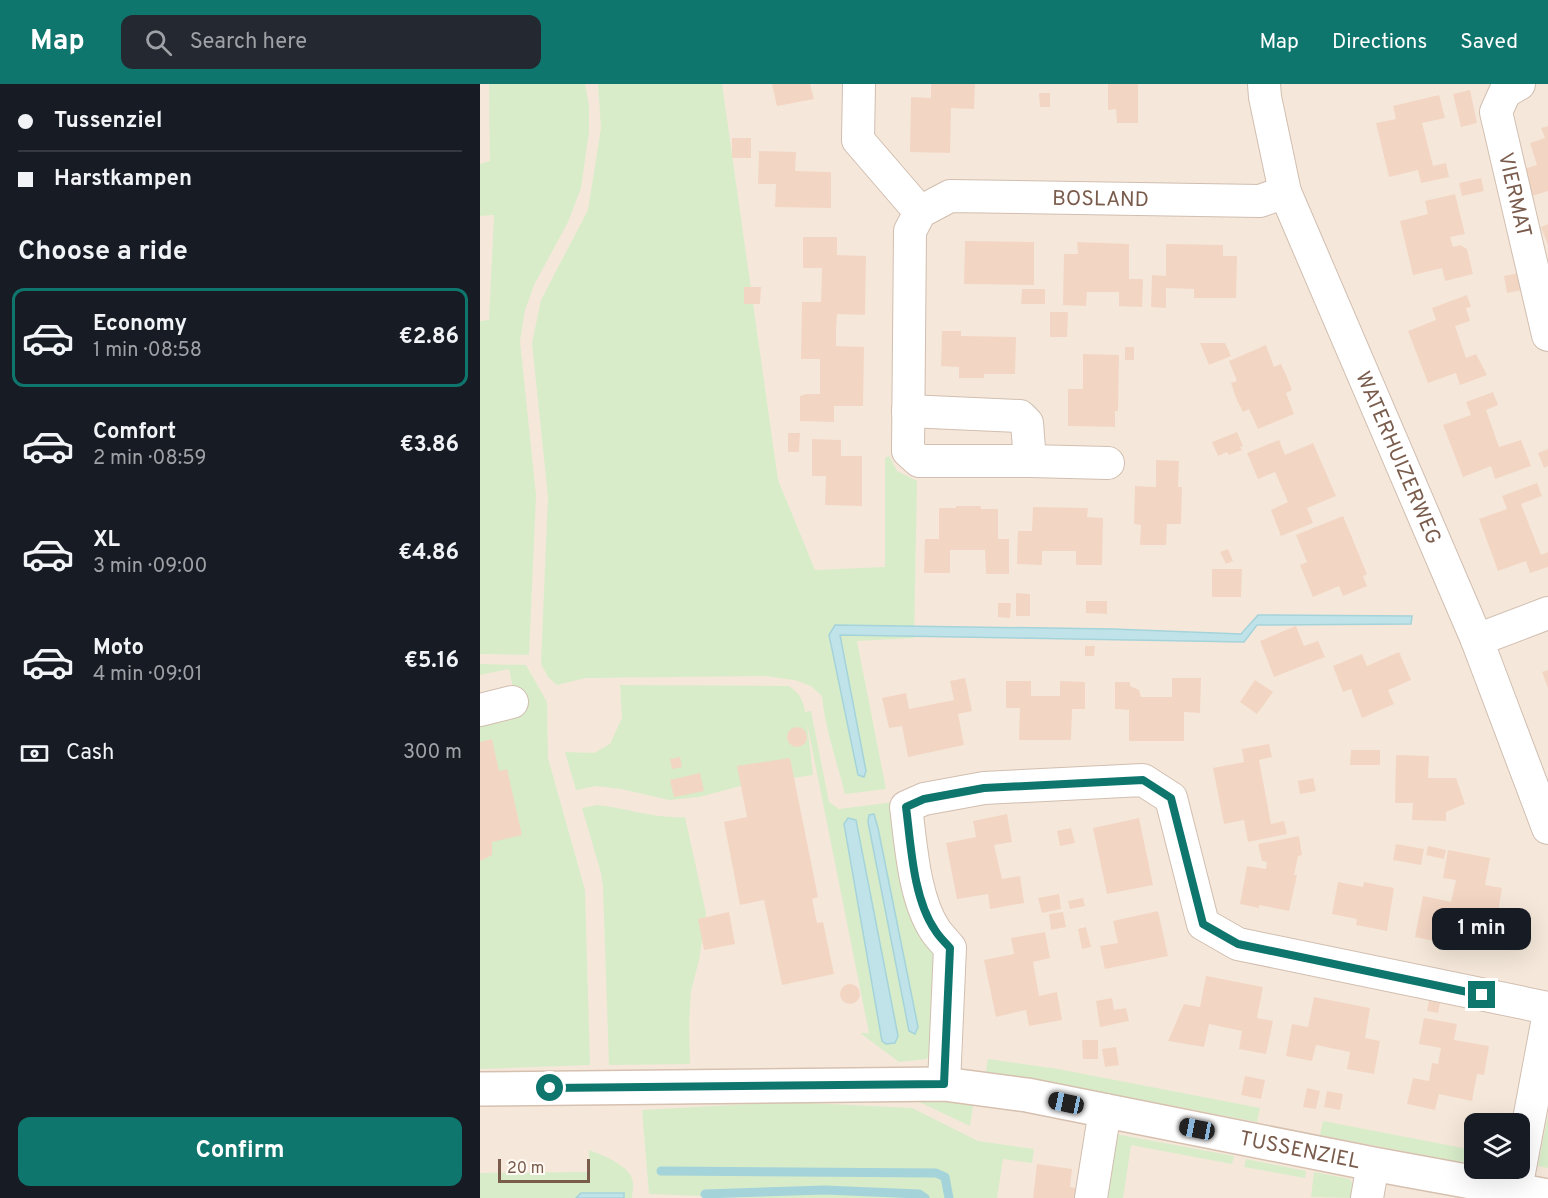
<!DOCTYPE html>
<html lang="en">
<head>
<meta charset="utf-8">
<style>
	body { margin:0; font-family:Overpass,sans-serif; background:#242831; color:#f1f3f6; height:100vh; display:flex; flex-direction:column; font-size:22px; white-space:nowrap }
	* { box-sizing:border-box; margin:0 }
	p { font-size:20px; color:#9ea1a6 }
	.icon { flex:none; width:33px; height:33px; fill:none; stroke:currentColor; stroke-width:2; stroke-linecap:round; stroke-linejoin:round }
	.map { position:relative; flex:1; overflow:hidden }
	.drawer { display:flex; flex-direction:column; background:#171b24; width:480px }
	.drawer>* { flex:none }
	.hud { display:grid; align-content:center; height:132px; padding:0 18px; background:#171b24 }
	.tools { position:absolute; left:984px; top:1029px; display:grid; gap:12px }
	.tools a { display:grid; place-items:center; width:66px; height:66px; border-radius:12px; background:#171b24; box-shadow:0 6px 24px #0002; font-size:30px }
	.scale { position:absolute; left:18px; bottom:15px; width:92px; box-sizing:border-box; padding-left:6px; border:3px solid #7a5c4d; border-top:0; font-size:16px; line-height:21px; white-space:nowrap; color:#7a5c4d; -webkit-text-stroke:4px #fffaf3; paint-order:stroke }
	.end { position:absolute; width:27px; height:27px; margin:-14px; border:8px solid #0f766e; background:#fff; box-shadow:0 0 0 3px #fff }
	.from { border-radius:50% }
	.bubble { position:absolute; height:42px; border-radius:12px; background:#171b24; box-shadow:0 6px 24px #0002; font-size:20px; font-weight:700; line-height:42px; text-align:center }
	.car { position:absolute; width:18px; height:36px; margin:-18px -9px; border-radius:8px; box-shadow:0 0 4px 2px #0007; background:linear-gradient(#222 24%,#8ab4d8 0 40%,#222 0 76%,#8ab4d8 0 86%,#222 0) }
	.hud b { display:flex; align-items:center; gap:21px; height:57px; font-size:22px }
	.hud b+b { border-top:2px solid #363941 }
	.hud i { width:15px; height:15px; background:#f1f3f6 }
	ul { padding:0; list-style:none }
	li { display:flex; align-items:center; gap:18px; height:99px; margin:0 12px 9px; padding:0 6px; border:3px solid transparent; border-radius:12px }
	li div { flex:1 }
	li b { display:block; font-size:22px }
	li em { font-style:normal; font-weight:700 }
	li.active { border-color:#0f766e }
	li>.icon { width:54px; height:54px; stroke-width:1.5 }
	h2 { padding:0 18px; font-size:27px; line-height:72px }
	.pay { display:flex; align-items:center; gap:15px; height:66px; padding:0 18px; font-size:22px }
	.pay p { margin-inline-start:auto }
	.action { display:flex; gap:12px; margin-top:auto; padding:12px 18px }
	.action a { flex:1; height:69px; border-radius:12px; background:#0f766e; color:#fff; font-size:24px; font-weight:700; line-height:69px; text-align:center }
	header { display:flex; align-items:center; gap:36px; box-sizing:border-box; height:84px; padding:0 30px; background:#0f766e; color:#fff }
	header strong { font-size:28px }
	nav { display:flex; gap:33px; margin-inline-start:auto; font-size:21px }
	.search { width:420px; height:54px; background:#242831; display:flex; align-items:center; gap:15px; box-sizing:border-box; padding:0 21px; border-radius:12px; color:#9ea1a6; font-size:22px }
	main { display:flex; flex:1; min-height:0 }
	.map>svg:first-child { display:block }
	.residential { fill:#f5e8da; fill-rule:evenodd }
	.green { fill:#d8ecc9 }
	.water { fill:#bfe3e8; stroke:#a5d3da; stroke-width:1.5 }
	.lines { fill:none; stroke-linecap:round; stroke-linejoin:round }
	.stream { stroke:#a5d3da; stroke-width:9 }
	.building { fill:#f3d5c3 }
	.street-casing { stroke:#d1beb0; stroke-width:34 }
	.secondary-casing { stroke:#d6c0b0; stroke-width:36 }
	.street { stroke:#fff; stroke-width:32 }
	.secondary { stroke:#fff; stroke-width:33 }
	.route { stroke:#0f766e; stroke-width:8 }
	.labels { text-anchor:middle; stroke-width:4.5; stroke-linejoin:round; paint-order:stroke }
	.street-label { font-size:21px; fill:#7a5c4d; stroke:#fffaf3 }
</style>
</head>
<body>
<header>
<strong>Map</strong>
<div class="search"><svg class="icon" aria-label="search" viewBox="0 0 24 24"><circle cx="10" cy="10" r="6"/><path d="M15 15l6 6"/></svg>Search here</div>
<nav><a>Map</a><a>Directions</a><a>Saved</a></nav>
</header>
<main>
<section class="drawer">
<div class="hud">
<b><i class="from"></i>Tussenziel</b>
<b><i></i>Harstkampen</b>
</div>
<h2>Choose a ride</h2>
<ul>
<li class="active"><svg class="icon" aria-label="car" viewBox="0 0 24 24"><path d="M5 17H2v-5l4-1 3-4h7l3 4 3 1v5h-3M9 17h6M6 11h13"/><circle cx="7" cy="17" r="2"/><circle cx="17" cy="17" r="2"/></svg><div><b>Economy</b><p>1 min · 08:58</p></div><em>€2.86</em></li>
<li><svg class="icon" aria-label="car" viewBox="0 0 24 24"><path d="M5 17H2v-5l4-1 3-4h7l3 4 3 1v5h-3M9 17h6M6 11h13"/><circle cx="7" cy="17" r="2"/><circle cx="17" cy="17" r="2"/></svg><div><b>Comfort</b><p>2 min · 08:59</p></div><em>€3.86</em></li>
<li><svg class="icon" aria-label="car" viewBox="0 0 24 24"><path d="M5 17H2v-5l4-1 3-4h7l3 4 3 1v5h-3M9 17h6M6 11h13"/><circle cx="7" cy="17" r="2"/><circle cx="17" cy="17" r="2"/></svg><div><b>XL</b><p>3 min · 09:00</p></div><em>€4.86</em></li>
<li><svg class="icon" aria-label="car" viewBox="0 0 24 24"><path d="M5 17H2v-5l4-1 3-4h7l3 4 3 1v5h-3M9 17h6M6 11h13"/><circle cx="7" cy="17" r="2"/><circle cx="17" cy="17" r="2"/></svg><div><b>Moto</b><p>4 min · 09:01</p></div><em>€5.16</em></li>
</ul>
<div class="pay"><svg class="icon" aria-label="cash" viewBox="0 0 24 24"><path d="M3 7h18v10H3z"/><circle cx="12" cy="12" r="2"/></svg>Cash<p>300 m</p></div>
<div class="action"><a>Confirm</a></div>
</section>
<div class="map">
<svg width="1068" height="1114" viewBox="0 0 1068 1114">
	<rect width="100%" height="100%" fill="#fdf6ec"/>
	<path class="residential" d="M0 0H1068V1114H0ZM994 1040H1040V1084H994Z"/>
	<g class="green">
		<path d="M9 0H105L109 22V48L101 104 88 138 54 201 45 226 40 257 56 411 49 571 0 570V237L9 236 14 131 0 132V80L10 77Z"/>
		<path d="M118 0H242L298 396 335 486 405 483V374L409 372 417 387 437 397 434 554 377 557 406 705 365 710C357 678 345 645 342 612L331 602 315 596 284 592 106 594 77 601 68 593 61 580 68 413 52 259 61 216 108 126 121 44Z"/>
		<path d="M0 580 46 581 67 618 68 674 105 806 110 981 0 985V637L38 627 29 585 0 591Z"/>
		<path d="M140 601 309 602C320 610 323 615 325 628L331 627 349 718 359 725 414 718 456 859 452 961 447 975 419 978 380 949H389L327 639 333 691 264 701 219 713 189 716 141 705 116 702 96 706 85 668 114 669 130 660 142 634Z"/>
		<path d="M117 721C147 724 174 735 205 733L226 829 219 876 211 907 209 940 210 980 129 981 123 804 121 789 102 724Z"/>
		<path d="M508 975 578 985 780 1024 777 1038 543 993 506 988Z"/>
		<path d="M435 1016H494L490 1042Z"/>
		<path d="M309 1018 432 1024 498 1057 554 1065 552 1079 523 1075 517 1114H272L169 1110 162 1026Z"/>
		<path d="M1068 1030V1084L1058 1082Z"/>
		<path d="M843 1037 993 1066 989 1080 840 1051Z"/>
		<path d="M630 1049 754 1072 752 1080 651 1061 643 1114H621Z"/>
		<path d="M109 1066C123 1071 152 1082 153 1099 154 1104 152 1109 152 1114H144L143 1109H101L96 1114H0V1089L109 1088Z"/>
		<path d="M766 1075 826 1087 825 1094 764 1083Z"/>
		<path d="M834 1088 870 1095 875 1105V1114L831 1113Z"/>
	</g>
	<g class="water">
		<path d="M778 531 932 532 931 540 777 541 764 558 360 551 386 687 384 693 378 691 349 551 355 541 633 545 761 550Z"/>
		<path d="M394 730 398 744 438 943 435 950 429 947 388 738 389 731Z"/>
		<path d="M368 734 376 736 418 952 415 959 406 960 402 957 364 740Z"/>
		<path d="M101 1109H144V1114H96Z"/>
	</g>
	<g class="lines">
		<g class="stream">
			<path d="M181 1087 456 1089 465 1093 469 1114"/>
			<path d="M225 1110 345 1106 439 1110 445 1114"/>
		</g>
	</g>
	<g class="building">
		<path d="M292 0H330L334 15 297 22Z"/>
		<path d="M451 0H495L494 25 471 24 470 69 430 68 431 13 451 14Z"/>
		<path d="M628 0H658V39H637L636 25 628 26Z"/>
		<path d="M990 6 997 39 981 43 973 10Z"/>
		<path d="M559 9H570V23H560Z"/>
		<path d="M959 11 965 34 942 39 953 82 966 79 969 93 941 99 938 86 909 93 896 39 916 35 913 22Z"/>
		<path d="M1068 42V107L1052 112 1044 85 1057 81 1050 59 1065 54 1061 44Z"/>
		<rect x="252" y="54" width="19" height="20"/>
		<path d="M279 67 316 68 315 87 351 88V124L295 123 296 100H278Z"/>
		<path d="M1001 94 1004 107 982 112 979 99Z"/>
		<path d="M975 110 985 150 970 153 973 163 980 161 987 165 993 190 965 197 962 184 933 191 920 137 948 130 945 117Z"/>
		<path d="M1068 140V161L1061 143Z"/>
		<path d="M323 153H357V171L386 172 385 231 357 230 356 246V262L384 263 383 322H354V338L320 337V312L326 310H340V275H321L322 218H341L342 184H323Z"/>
		<path d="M485 157 554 158V201L484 200Z"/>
		<path d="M597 158 649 160V195H663L662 223 639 222V208H607L606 222 583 221 584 170H598Z"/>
		<path d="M686 160 743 161V172H757L756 214H714V205L686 204V224L671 223 672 191 686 192Z"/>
		<path d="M1039 189 1043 206 1027 209 1024 192Z"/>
		<path d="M264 203H281L280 220H264Z"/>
		<path d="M542 205H565V220H541Z"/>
		<path d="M987 211 991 223 986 224 990 237 975 242 986 274 996 270 1007 291 980 301 976 289 948 299 928 247 956 236 952 224Z"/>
		<path d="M570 228H588L587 253H570Z"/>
		<path d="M462 247H481V252L536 253 535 290H504V294H479V283L461 282Z"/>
		<path d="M720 259H745L751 272 729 281Z"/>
		<path d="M786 261 794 283 801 280 807 293 812 306 806 309 814 330 778 345 769 325 763 328 756 314 751 299 757 297 749 277Z"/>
		<rect x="645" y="263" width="9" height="13"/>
		<path d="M603 270 639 271 638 327H635V343L588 342V305H603Z"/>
		<path d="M1013 308 1018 321 1006 326 1019 363 1041 356 1051 382 1015 395 1011 382 983 393 963 341 991 331 986 318Z"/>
		<path d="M757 348 763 362 760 363 762 366 749 371 747 368 738 372 732 358Z"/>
		<path d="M308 349H320L319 368H308Z"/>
		<path d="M332 355 361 356V372H382V422L345 421 346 392H332Z"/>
		<path d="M799 356 805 371 833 359 856 412 827 424 833 439 801 452 791 426 808 418 795 388 778 395 767 369Z"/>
		<path d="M1068 365V382L1064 384 1058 369Z"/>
		<path d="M676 376 699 377 698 403H702L701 440H687L686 461H660L661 441 654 440 655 402 676 403Z"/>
		<path d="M1057 399 1062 412 1041 420 1061 471 1068 468V483L1050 489 1046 477 1018 487 999 435 1027 425 1022 412Z"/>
		<path d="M476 422H501V425H518V455H529V490H506L505 466H470V489H444L445 455H459V424H476Z"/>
		<path d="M553 423 608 424 607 433 623 434 622 481H596V467H562V481L537 480 538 447H552Z"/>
		<path d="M863 432 887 490 883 492 887 502 863 512 859 502 833 513 820 481 827 478 816 451Z"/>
		<path d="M748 465 753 477 746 480 740 468Z"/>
		<path d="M732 485H762L761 513H732Z"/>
		<path d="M536 509 550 510V532H536Z"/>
		<path d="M606 517H627V530L606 529Z"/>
		<path d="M518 519H531L530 534 518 533Z"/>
		<path d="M816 542 824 562 838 557 845 573 794 593 780 557Z"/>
		<path d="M605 562H615L614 572H605Z"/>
		<path d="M919 568 931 596 908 606 914 620 882 634 871 605 863 608 853 582 882 570 887 582Z"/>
		<path d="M1068 586V604L1062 588Z"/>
		<path d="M485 594 492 627 478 630 484 661 428 673 422 642 409 644 402 614 426 609 429 625 474 616 470 597Z"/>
		<path d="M692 594H721L720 629 704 628V657H649V626L635 625V598H650V602L659 606 661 613H692Z"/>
		<path d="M775 596 793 608 777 630 760 618Z"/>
		<path d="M526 597H551V612H580V597L605 598V625H592L591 656H539L540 624H526Z"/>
		<circle cx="317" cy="653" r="10"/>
		<path d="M12 655 19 687 27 685 42 751 12 758V771L0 777V658Z"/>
		<path d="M789 660 792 673 779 676 791 740 804 737 807 750 768 758 764 736 744 740 733 684 764 678 762 665Z"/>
		<path d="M871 666H900V681H870Z"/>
		<path d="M916 671 949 672 948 694H976L985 720 966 728V737L932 736 933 719H915Z"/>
		<path d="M200 673 202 683 192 685 190 675Z"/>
		<path d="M310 674 338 813 332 815 337 839 343 838 354 890 302 901 284 816 260 821 244 738 267 733 257 682Z"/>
		<path d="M220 689 224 707 194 713 190 696Z"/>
		<path d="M833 694 836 707 820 710 818 697Z"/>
		<path d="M527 730 532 758 514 761 522 795 540 792 544 819 510 825 508 810 477 815 466 759 496 753 493 737Z"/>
		<path d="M659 734 673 801 627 810 613 744Z"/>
		<path d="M591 744 595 759 580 762 577 747Z"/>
		<path d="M819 752 822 771 818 772 814 791H817L809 827 779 821V824L760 820 767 782 786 785 787 778 782 777 778 760Z"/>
		<path d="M916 760 944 765 941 781 913 776Z"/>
		<path d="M948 762 966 766 964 775 946 771Z"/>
		<path d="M968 766 1010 774 1005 801 1022 804 1014 852 981 848 980 853 966 850 965 859 935 853 943 812 971 818 976 796 963 794Z"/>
		<path d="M858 798 883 803 884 798 914 804 907 847 876 841 877 835 852 830Z"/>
		<path d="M579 810 581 825 562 829 558 814Z"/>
		<path d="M603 814 605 822 590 825 588 817Z"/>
		<path d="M678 827 688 872 625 885 620 862 638 859 633 837Z"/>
		<path d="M249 828 255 860 224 866 218 835Z"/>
		<path d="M583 828 586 843 571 846 569 830Z"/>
		<path d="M606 843 611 863 602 865 598 845Z"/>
		<path d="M565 848 570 874 553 878 559 912 577 908 582 936 549 942 546 926 516 933 504 876 534 870 531 854Z"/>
		<path d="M726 892 783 903 777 934 793 937 786 970 759 965 762 947 729 940 724 963 688 957 704 920 720 923Z"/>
		<circle cx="370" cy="910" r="10"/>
		<path d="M834 913 890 924 885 954 900 957 894 990 867 985 870 968 836 961 832 977 806 972 812 940 828 943Z"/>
		<path d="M632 914 634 926 646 924 649 937 620 943 616 917Z"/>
		<path d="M949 917 960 919 958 929 947 927Z"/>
		<path d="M944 934 977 940 974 956 1009 962 1004 991 997 990 992 1017 959 1010 955 1026 927 1020 933 994 949 997 952 979 958 980 961 964 939 960Z"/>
		<path d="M602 956H618V975H603Z"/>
		<path d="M636 963 639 981 625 983 622 965Z"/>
		<path d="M765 992 785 996 781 1015 761 1011Z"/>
		<path d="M827 1004 840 1007 836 1025 823 1023Z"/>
		<path d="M847 1007 863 1010 860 1026 844 1023Z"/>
		<path d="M557 1080 592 1085 590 1103 603 1105 602 1114H553Z"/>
	</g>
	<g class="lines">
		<defs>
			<g id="street">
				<path d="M379 0 378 56 440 128"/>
				<path id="s1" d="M784 0 785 13 805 108 997 556 1068 744"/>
				<path id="s2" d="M1039 0 1025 8 1016 28 1068 251"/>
				<path d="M428 327 540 332 547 339 550 377"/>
				<path id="s3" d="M628 379 550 377H439L428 367 430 147 440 128 470 112 780 117 805 108"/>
				<path d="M997 556 1068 529"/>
				<path d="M0 626 32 618"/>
				<path d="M464 1000 470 864C465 858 459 852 455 846 434 814 431 761 426 723L444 715 504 704 663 696 691 714 723 840 758 860 1068 924"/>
				<path d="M1036 1105 1068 934"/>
				<path d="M611 1114 625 1026"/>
				<path d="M887 1114 893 1080"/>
			</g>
			<g id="secondary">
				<path id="s4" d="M0 1005 464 1000 547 1011 893 1080 1068 1112"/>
			</g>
		</defs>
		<use href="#street" class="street-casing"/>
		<use href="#secondary" class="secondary-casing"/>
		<use href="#street" class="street"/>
		<use href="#secondary" class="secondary"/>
	</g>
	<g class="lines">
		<path class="route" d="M70 1004 464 1000 470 864C465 858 459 853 455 846 433 814 431 761 426 723L444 715 504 704 663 696 691 714 723 840 758 860 1002 911"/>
	</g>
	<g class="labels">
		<g class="street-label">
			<text dy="7" stroke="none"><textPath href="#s2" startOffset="123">VIERMAT</textPath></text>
			<text dy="7" stroke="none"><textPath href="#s3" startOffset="630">BOSLAND</textPath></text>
			<text dy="7" stroke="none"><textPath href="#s1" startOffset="399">WATERHUIZERWEG</textPath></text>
			<text dy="7" stroke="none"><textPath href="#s4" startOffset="826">TUSSENZIEL</textPath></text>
		</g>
	</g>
</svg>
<div class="tools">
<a><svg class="icon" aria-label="layers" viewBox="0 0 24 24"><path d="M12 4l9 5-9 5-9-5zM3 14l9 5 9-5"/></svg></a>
</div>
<div class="scale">20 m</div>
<i class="end from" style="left:70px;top:1004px"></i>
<i class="end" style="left:1002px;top:911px"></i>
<div class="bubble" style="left:952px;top:824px;width:99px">1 min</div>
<i class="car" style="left:586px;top:1019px;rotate:282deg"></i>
<i class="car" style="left:717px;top:1045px;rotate:281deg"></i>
</div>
</main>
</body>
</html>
